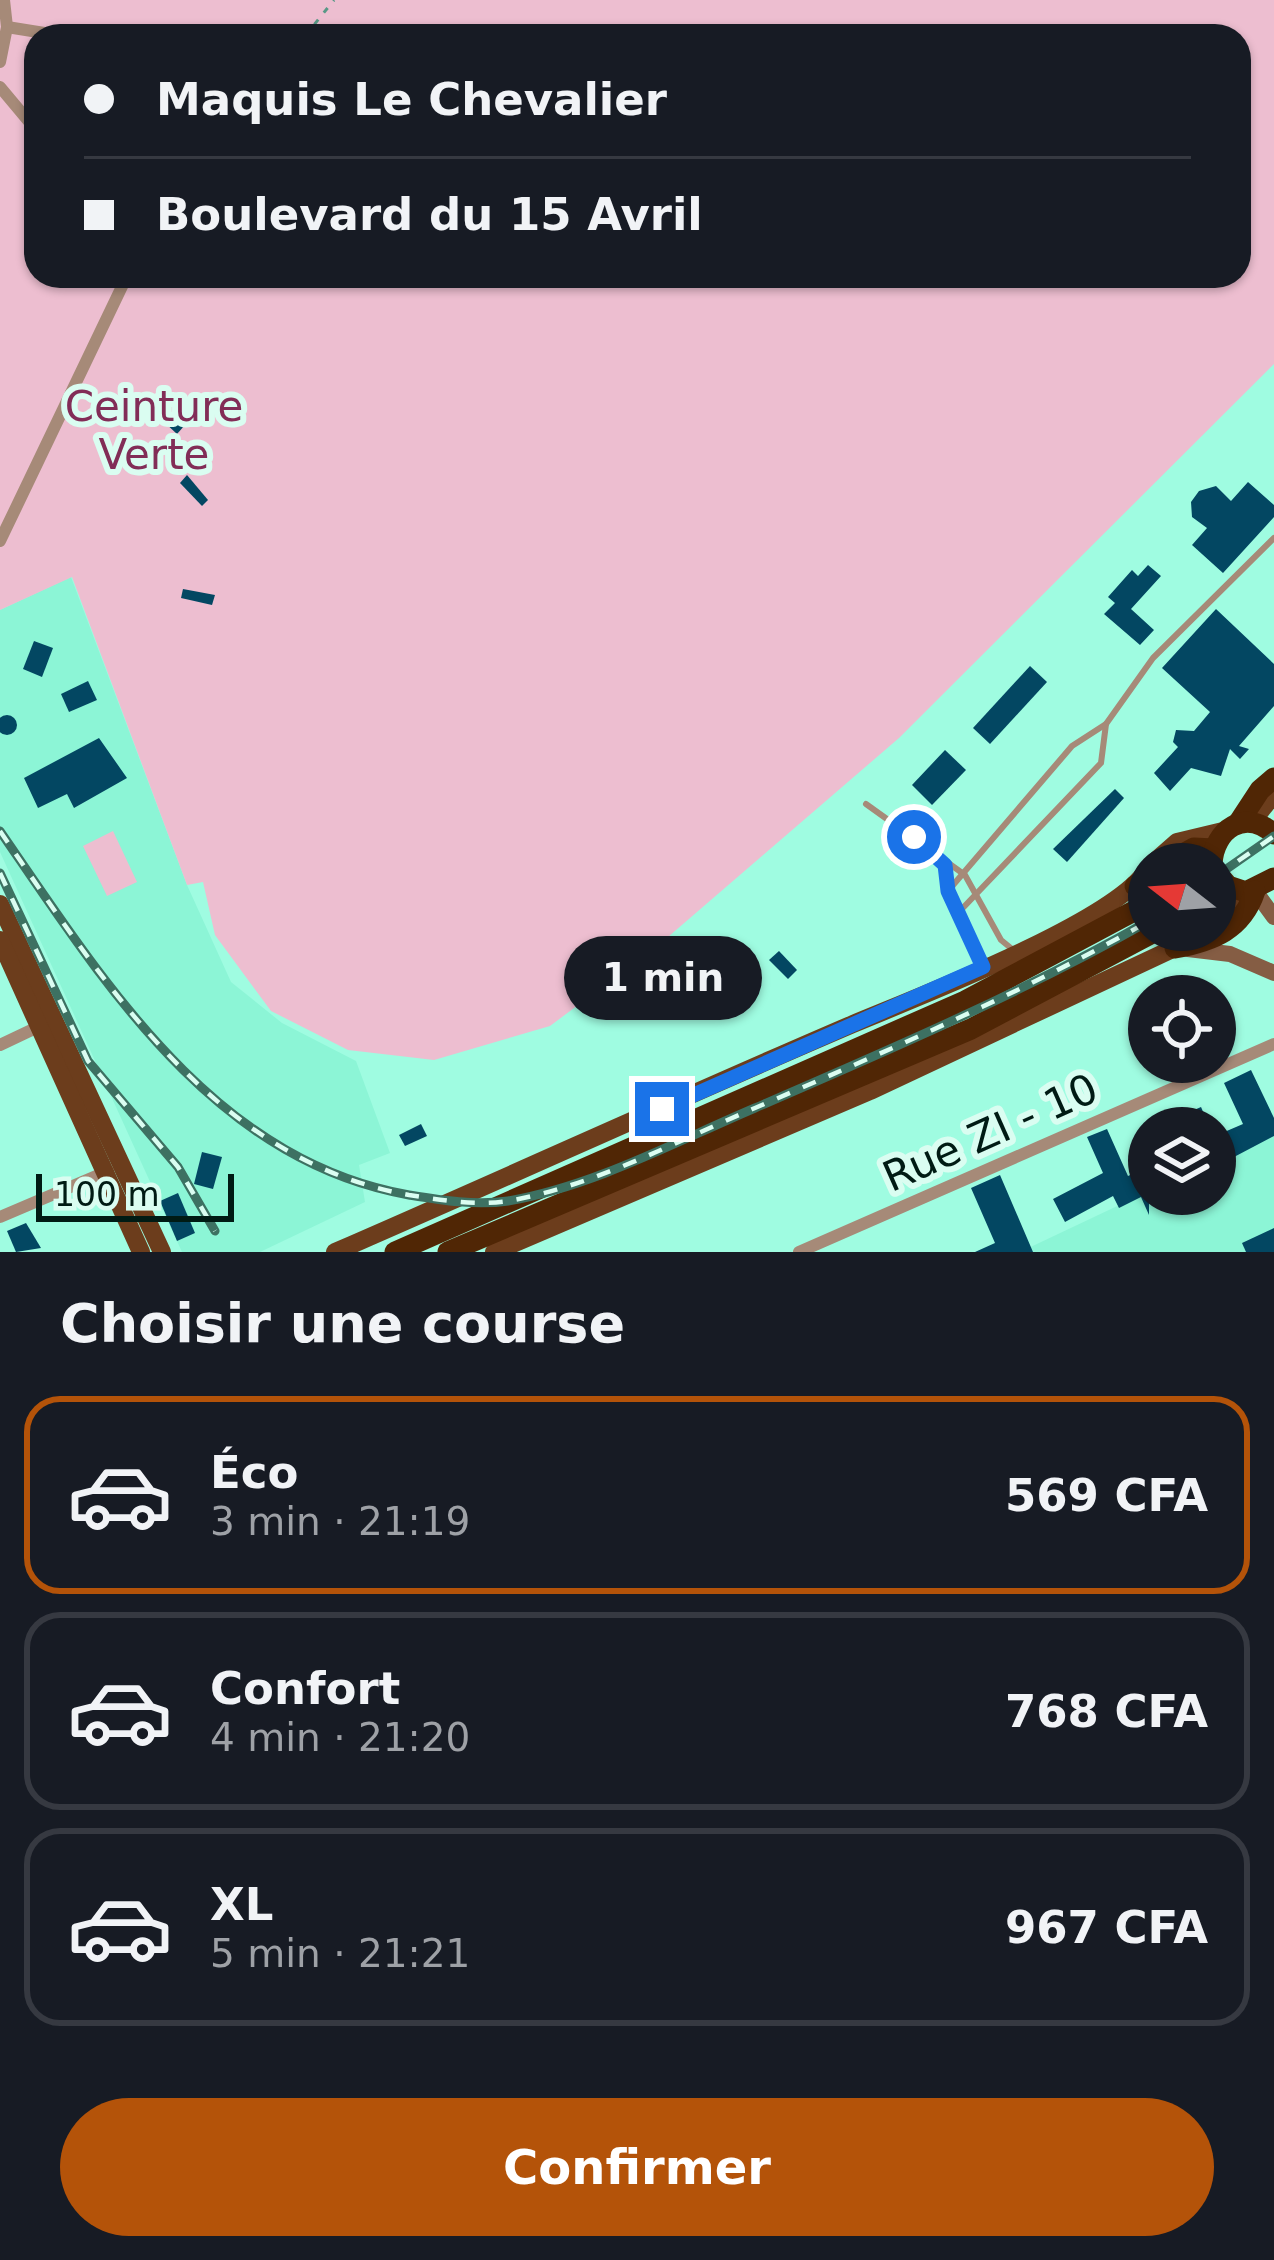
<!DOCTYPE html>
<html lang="fr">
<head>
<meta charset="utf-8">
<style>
	body { margin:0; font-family:"DejaVu Sans",sans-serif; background:#242831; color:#f1f3f6; height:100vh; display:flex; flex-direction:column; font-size:45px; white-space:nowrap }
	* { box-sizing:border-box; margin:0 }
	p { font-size:39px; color:#9ea1a6 }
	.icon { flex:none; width:66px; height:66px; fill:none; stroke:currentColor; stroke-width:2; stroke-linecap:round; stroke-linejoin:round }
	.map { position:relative; height:1252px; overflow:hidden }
	.drawer { display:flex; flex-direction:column; background:#171b24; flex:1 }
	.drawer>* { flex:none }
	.guide { position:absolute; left:24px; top:24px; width:1227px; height:264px; border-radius:36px; box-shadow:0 3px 9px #0004; display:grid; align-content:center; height:264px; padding:0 60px; background:#171b24 }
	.needle { width:78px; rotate:287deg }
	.controls { position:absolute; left:1128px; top:843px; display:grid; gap:24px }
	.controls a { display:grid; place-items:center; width:108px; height:108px; border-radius:50%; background:#171b24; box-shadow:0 3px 9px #0004; font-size:60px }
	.scale { position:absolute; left:36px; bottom:30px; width:198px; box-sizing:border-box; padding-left:12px; border:6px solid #001b14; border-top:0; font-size:33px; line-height:42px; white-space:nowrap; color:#001b14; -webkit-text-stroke:9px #dafdf1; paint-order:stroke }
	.end { position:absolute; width:54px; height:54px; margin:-27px; border:15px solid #1a73e8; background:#fff; box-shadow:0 0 0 6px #fff }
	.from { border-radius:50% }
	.bubble { position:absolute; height:84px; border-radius:42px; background:#171b24; box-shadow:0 3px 9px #0004; font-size:39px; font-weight:800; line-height:84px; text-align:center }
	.guide b { display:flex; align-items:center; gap:42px; height:114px; font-size:45px }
	.guide b+b { border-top:3px solid #363941 }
	.guide i { width:30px; height:30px; background:#f1f3f6 }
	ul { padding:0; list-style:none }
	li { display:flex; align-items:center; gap:36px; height:198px; margin:0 24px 18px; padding:0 36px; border:6px solid #363941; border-radius:36px }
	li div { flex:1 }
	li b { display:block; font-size:45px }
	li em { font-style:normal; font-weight:800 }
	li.current { border-color:#b45309 }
	li>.icon { width:108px; height:108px; stroke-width:1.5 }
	h2 { padding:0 60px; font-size:54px; line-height:144px }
	.action { display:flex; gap:24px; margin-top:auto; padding:24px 60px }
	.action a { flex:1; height:138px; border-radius:72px; background:#b45309; color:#fff; font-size:48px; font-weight:800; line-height:138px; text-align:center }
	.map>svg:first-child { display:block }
	.built { fill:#8cf5d6 }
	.green { fill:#edbed0; fill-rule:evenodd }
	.building { fill:#034762 }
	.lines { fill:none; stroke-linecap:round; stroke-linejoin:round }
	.path { stroke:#589886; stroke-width:3; stroke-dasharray:6 9; stroke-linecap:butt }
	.lane { stroke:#a68a78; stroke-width:6 }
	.street { stroke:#a68a78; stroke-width:12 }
	.secondary { stroke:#855d44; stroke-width:16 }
	.primary { stroke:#6c3d1c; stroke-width:18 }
	.highway { stroke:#502605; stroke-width:21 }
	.rail-casing { stroke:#3d7162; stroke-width:9 }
	.rail { stroke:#dafdf1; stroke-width:4.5; stroke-dasharray:14; stroke-linecap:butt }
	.route { stroke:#1a73e8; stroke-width:15 }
	.labels { text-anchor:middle; stroke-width:12; stroke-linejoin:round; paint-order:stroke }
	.park-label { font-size:42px; fill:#822d57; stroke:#dafdf1 }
	.street-label { font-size:42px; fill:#001b14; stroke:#dafdf1 }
</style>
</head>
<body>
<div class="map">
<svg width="1274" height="1252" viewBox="0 0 1274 1252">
	<rect width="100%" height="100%" fill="#9ffce1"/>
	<g class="built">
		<path d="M71 577 187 885 231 982 282 1023 356 1061 390 1153 359 1165 365 1202 260 1252H182L0 852V610Z"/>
		<path d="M1274 1132V1252H1020L1149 1191 1215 1194V1160Z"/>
	</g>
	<g class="green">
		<path d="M0 0H1274V364L899 738 661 943 550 1026 434 1060 348 1050 271 1011 215 935 203 882 187 885 72 577 0 610ZM36 36H1239V276H36Z"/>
		<path d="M113 831 137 882 107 896 83 846Z"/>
	</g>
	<g class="building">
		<path d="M155 405 185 425 177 434 151 410Z"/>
		<path d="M187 475 208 500 202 506 180 483Z"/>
		<path d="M1248 482 1274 505V517L1223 573 1192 545 1207 528 1192 517 1191 502 1199 491 1216 486 1231 501Z"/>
		<path d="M1148 565 1161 576 1131 609 1154 630 1140 645 1104 614 1115 603 1108 597 1132 570 1138 576Z"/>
		<path d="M183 589 215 595 212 605 181 598Z"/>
		<path d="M1216 609 1274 664V706L1239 746 1249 749 1240 759 1230 749 1221 776 1191 768 1170 791 1154 773 1178 747 1173 742 1176 730 1194 731 1210 712 1162 668Z"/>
		<path d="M34 641 53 648 42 677 23 669Z"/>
		<path d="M1030 666 1047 682 990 744 973 728Z"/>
		<path d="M88 681 97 700 69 712 61 694Z"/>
		<circle cx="7" cy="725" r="10"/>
		<path d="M99 738 127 778 74 808 67 794 38 808 24 778Z"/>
		<path d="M945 750 966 770 932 805 912 785Z"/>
		<path d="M1115 789 1124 798 1067 862 1053 849Z"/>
		<path d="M779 951 797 970 788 979 769 960Z"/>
		<path d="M1251 1070 1274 1118V1136L1215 1167V1136L1243 1124 1224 1083Z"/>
		<path d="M1201 1107 1210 1128H1191L1185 1114Z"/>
		<path d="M421 1124 427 1136 405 1146 399 1135Z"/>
		<path d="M1107 1129 1128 1176 1149 1166V1215L1141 1197 1119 1208 1113 1196 1065 1222 1053 1199 1103 1173 1087 1137Z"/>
		<path d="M202 1152 222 1157 213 1189 194 1184Z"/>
		<path d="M1000 1175 1033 1252H975L995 1243 971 1188Z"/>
		<path d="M178 1193 195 1233 177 1241 160 1201Z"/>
		<path d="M26 1223 41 1248 16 1252 7 1231Z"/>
		<path d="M1274 1228V1252H1246L1242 1243Z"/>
	</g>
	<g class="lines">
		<path class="path" d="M305 36 334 0"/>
		<g class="lane">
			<path d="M866 804 965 875 1001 940 1012 949"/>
			<path d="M945 865 948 891 983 967"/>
			<path d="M948 891 1072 746 1106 724 1153 658 1274 538"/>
			<path d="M959 912 1101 763 1106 724"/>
		</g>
		<g class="street">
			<path d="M7 27 63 36"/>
			<path d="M0 62 7 27 4 0"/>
			<path d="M0 87 36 130"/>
			<path d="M0 541 127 276"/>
			<path d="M0 1045 40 1026"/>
			<path d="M0 1217 108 1171"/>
			<path d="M799 1252 1274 1044"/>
		</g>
		<g class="secondary">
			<path d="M1255 891 1274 917"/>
			<path d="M1188 949 1230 954 1274 973"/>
		</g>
		<g class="primary">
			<path d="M1252 822 1274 794"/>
			<path d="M1152 864 1177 842 1223 831"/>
			<path d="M0 904 162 1252"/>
			<path d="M1215 925 1246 892"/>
			<path d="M0 940 141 1252"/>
			<path d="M335 1252C508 1177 680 1098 853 1024 920 996 1103 926 1144 874"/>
			<path d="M494 1252 870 1091 1183 944"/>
		</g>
		<g class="highway">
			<path d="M1239 822 1260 790 1274 778"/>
			<path d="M1165 864 1194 848 1213 849"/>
			<path d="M1212 864C1214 829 1245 808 1274 834"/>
			<path d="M1215 871 1228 886 1246 892 1274 878"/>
			<path d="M1135 886 1149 876"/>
			<path d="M1175 948C1213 941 1242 930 1255 891"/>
			<path d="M395 1252 965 1001 1149 903"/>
			<path d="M448 1252 971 1029 1158 930"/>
		</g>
		<defs>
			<g id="rail">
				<path d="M0 831C104 982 213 1160 409 1195 440 1200 476 1206 508 1201 594 1186 675 1142 755 1108 889 1050 1022 993 1149 921"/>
				<path d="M0 873 88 1061 178 1167 215 1231"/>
				<path d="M1215 877 1274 836"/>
			</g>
		</defs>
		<use href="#rail" class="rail-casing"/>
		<use href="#rail" class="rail"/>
	</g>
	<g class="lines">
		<path class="route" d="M662 1109 983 967 948 891 945 865 914 837"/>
	</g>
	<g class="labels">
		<g class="park-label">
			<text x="154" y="421">Ceinture<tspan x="154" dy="48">Verte</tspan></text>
		</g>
		<g class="street-label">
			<text transform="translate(990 1132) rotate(-24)" y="15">Rue ZI - 10</text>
		</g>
	</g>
</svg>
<div class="controls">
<a><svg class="needle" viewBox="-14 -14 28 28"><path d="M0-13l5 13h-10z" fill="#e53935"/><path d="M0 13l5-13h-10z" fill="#9ea1a6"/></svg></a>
<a><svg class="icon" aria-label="locate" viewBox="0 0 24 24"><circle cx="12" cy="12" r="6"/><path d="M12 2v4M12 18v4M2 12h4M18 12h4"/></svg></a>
<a><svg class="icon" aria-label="layers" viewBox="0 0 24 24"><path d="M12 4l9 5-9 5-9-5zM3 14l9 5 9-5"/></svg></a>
</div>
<div class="scale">100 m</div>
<i class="end from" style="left:914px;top:837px"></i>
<i class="end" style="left:662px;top:1109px"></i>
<div class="bubble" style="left:564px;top:936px;width:198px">1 min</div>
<div class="guide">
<b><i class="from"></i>Maquis Le Chevalier</b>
<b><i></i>Boulevard du 15 Avril</b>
</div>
</div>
<section class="drawer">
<h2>Choisir une course</h2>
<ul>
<li class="current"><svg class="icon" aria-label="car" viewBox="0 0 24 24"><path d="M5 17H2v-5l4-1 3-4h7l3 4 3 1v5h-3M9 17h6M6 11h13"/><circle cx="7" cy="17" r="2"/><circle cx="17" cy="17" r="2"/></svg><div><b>Éco</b><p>3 min · 21:19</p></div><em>569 CFA</em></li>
<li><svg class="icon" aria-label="car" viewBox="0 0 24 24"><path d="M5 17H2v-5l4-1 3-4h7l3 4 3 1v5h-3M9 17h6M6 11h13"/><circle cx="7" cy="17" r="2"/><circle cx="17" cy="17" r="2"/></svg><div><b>Confort</b><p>4 min · 21:20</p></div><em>768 CFA</em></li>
<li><svg class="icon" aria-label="car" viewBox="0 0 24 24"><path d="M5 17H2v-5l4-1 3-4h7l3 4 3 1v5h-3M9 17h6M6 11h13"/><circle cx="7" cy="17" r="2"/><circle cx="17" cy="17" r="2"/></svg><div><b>XL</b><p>5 min · 21:21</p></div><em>967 CFA</em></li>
</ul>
<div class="action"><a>Confirmer</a></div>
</section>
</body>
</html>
